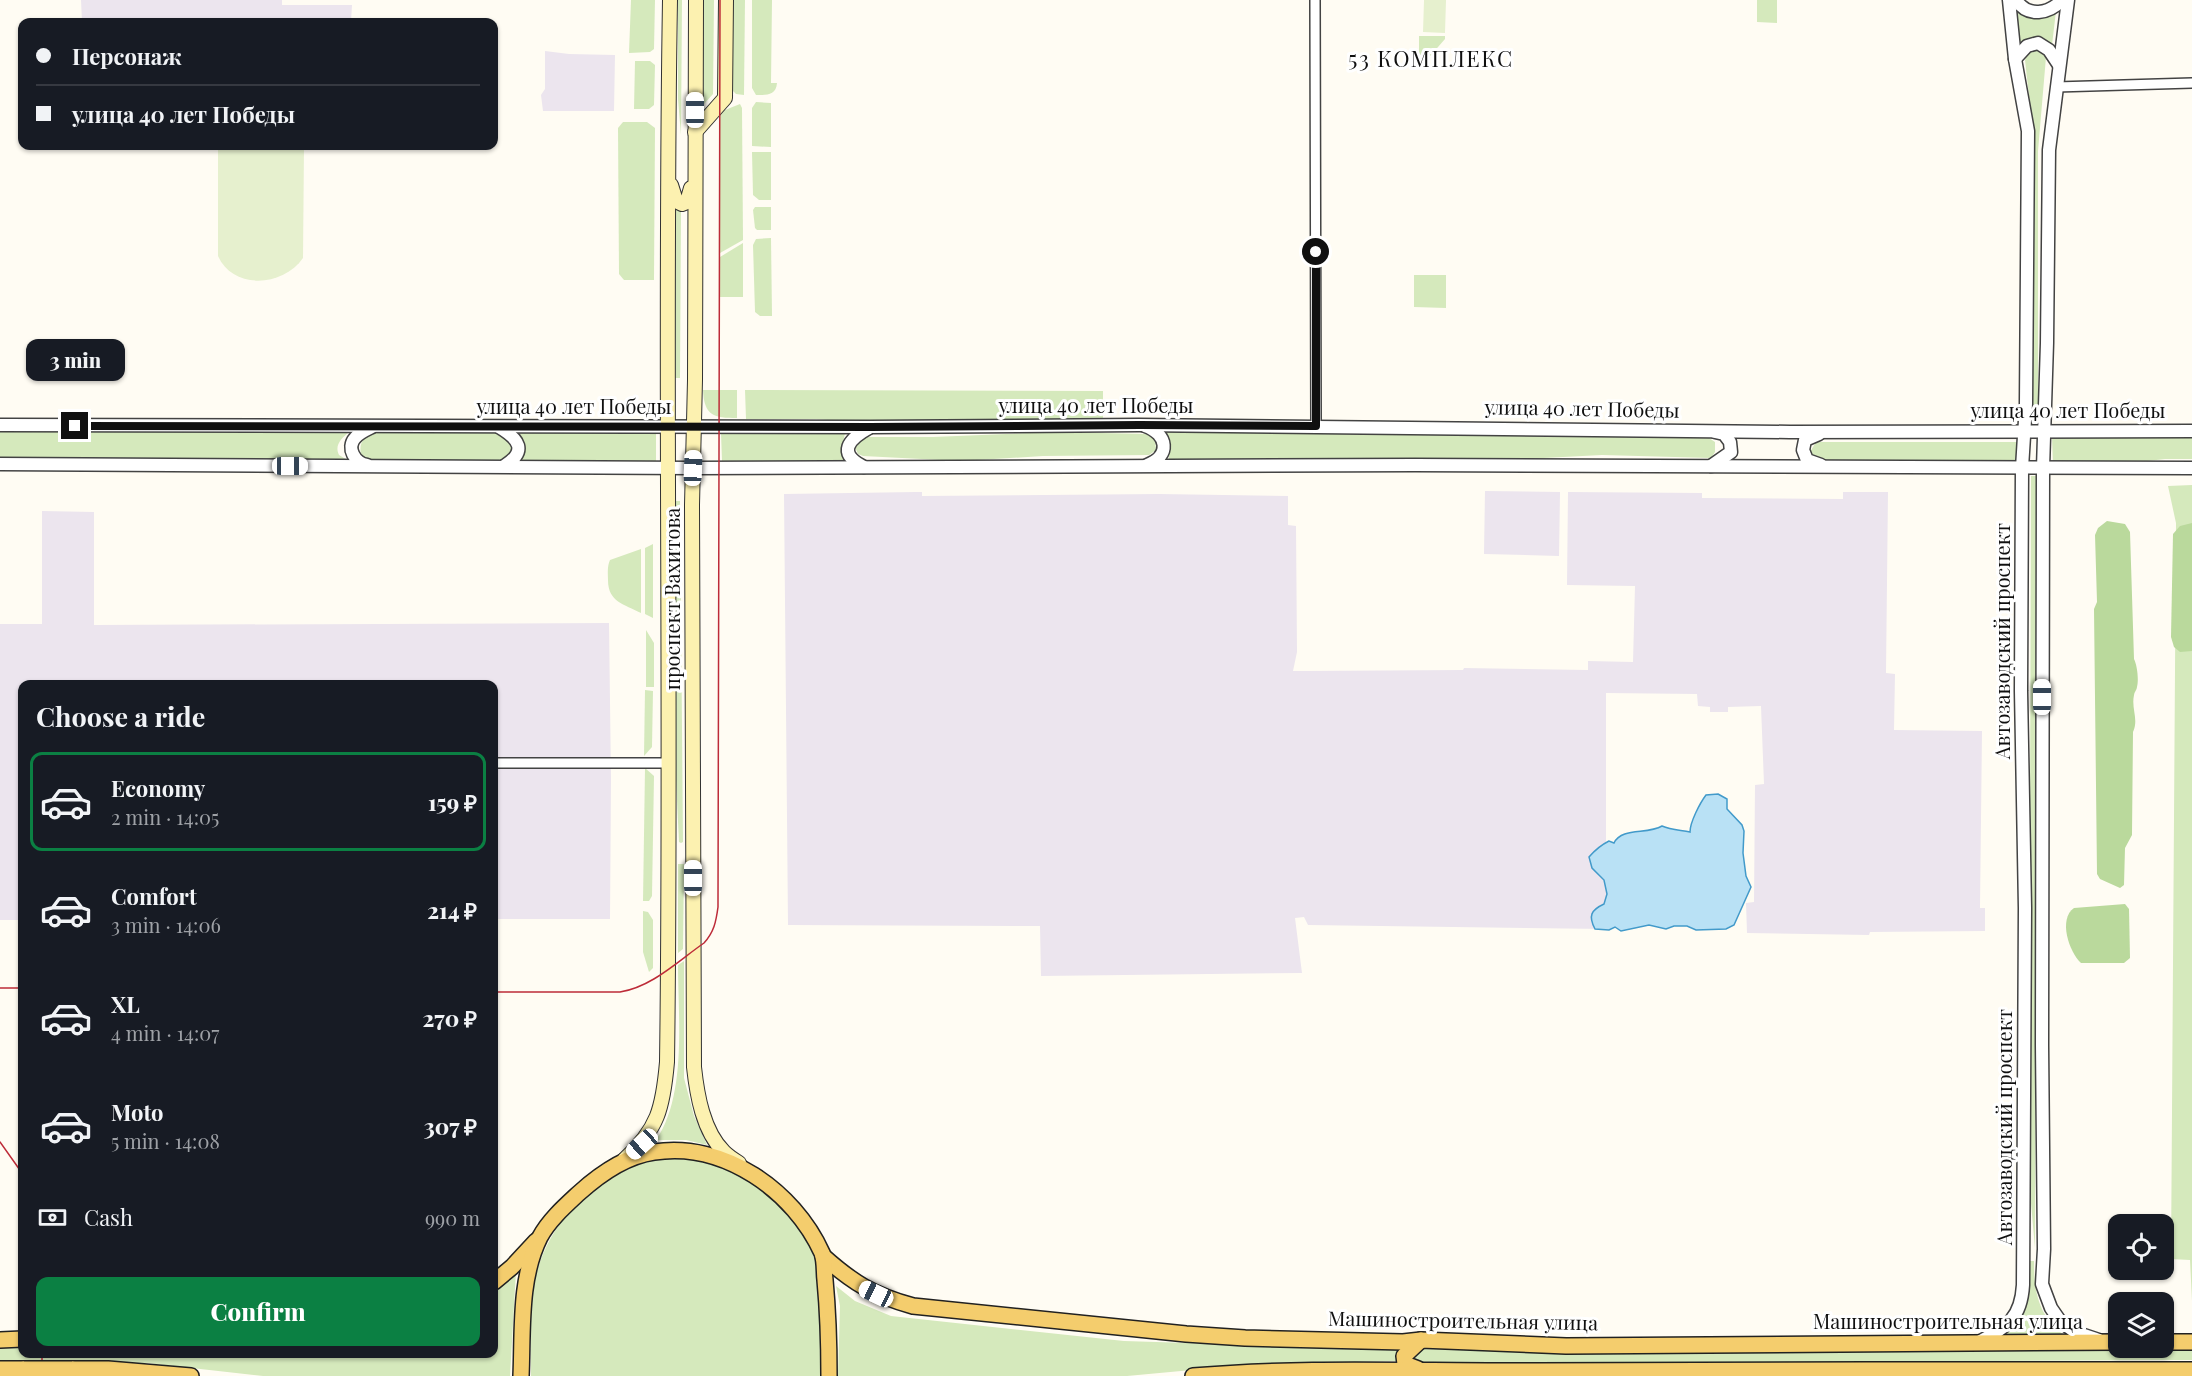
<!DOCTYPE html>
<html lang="en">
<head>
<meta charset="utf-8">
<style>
	body { margin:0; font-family:"Playfair Display",serif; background:#242831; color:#f1f3f6; height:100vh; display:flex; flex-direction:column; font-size:22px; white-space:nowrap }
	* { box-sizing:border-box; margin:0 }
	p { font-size:20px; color:#9ea1a6 }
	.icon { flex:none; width:33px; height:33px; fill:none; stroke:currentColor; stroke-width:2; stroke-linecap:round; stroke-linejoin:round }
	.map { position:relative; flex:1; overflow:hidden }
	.side { position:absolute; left:18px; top:680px; width:480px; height:678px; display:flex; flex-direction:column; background:#171b24; border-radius:12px; box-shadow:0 2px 4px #0004 }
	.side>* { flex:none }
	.guide { position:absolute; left:18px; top:18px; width:480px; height:132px; border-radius:12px; box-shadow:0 2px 4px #0004; display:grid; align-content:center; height:132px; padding:0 18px; background:#171b24 }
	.buttons { position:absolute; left:2108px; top:1214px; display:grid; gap:12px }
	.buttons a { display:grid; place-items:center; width:66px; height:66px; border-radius:12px; background:#171b24; box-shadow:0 2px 4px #0004; font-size:30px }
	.end { position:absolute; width:27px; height:27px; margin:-14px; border:8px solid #101010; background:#fff; box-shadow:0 0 0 3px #fff }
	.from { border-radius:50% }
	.bubble { position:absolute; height:42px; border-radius:12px; background:#171b24; box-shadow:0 2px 4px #0004; font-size:20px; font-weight:800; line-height:42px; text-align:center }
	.car { position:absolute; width:18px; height:36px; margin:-18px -9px; border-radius:8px; box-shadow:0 0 4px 2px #0007; background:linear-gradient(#fff 24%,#345 0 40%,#fff 0 76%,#345 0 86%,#fff 0) }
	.guide b { display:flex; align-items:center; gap:21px; height:57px; font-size:22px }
	.guide b+b { border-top:2px solid #363941 }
	.guide i { width:15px; height:15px; background:#f1f3f6 }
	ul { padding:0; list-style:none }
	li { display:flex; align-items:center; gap:18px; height:99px; margin:0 12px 9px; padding:0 6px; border:3px solid transparent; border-radius:12px }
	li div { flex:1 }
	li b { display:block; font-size:22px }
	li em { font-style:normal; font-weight:800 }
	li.active { border-color:#0b8043 }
	li>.icon { width:54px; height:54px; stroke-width:1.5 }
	h2 { padding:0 18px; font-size:27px; line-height:72px }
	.pay { display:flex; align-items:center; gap:15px; height:66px; padding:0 18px; font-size:22px }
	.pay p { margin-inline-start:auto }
	.primary-button { display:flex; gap:12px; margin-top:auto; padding:12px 18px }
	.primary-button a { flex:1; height:69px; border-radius:12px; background:#0b8043; color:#fff; font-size:24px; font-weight:800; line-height:69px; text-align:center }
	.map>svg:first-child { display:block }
	.industrial { fill:#ece5ee }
	.green { fill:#d5e9bc }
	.forest { fill:#bad99c }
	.pitch { fill:#e6f0ce }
	.water { fill:#b9e1f5; stroke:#429aca; stroke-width:1.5 }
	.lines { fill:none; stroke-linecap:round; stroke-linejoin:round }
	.minor-casing { stroke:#434343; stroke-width:12 }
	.tertiary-casing { stroke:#434343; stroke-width:15 }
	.secondary-casing { stroke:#323232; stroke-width:16 }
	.primary-casing { stroke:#212121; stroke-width:18 }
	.minor { stroke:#fff; stroke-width:9 }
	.tertiary { stroke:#fff; stroke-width:12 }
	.secondary { stroke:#fcf1b0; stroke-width:14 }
	.primary { stroke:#f4cd6d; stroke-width:15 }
	.tram { stroke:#bd2b38; stroke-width:1.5 }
	.primary-bridge-casing { stroke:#212121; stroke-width:18; stroke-linecap:butt }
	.primary-bridge { stroke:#f4cd6d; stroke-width:15 }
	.route { stroke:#101010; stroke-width:8 }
	.labels { text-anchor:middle; stroke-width:6; stroke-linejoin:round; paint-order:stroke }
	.street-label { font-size:20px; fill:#101010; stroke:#fff }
	.quarter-label { font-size:22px; letter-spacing:1.5px; fill:#101010; stroke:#fff }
</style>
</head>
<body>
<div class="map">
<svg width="2192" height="1376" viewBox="0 0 2192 1376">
	<rect width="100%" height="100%" fill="#fffcf3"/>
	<g class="industrial">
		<path d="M81 0H282V5H352L351 22H82Z"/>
		<path d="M545 51 569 54 615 55 614 111H543L541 95 545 89Z"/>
		<path d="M1485 491 1560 492 1559 556 1484 554Z"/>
		<path d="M916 492H922V496L1159 494 1288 496V525L1296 526 1297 652 1293 671H1305L1463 670 1464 668 1588 670V661L1633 662 1635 586 1567 585 1568 492 1702 493V498L1843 499V492H1888L1886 673 1895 674 1894 730 1982 731 1980 908H1985V931L1870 932 1869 935 1747 933 1746 903 1754 902 1755 785 1764 784 1761 706 1728 707V712H1710V707L1698 706 1697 694 1606 693V929L1308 925 1304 917 1295 918 1302 973 1041 976 1040 926 788 925 784 494Z"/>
		<path d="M42 511 94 512V625L609 623 611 779 610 919H494V684H22V920H0V624H42Z"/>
	</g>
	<g class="green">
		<path d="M631 0H655L654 49 650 52 629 53Z"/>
		<path d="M678 0H682L681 135 678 99Z"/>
		<path d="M703 0H714L713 94 703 105Z"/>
		<path d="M729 0H745L744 95 736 94 730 88Z"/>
		<path d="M752 0H772L771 83H777C776 96 766 95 756 95L752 88Z"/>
		<path d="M1757 0H1777V23L1757 22Z"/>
		<path d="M2016 10 2025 15 2056 11 2052 45C2041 36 2031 37 2019 45Z"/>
		<path d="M1419 36H1445V39L1424 63 1419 59Z"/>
		<path d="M2038 49 2045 54 2046 57 2038 151V422H2032V123L2025 60 2028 52Z"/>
		<path d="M635 61H650L655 65 654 105 649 109H634Z"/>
		<path d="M756 102 771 103V147L752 146V108Z"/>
		<path d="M740 104 742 108 743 240 720 253V112Z"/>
		<path d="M623 122H647L655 128 654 280H624L619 274 618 128Z"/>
		<path d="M752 152H771V200H759L753 195Z"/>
		<path d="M755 207H771V230H757L755 228 753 210Z"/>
		<path d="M675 210H681L680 378H674Z"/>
		<path d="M771 238 772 316H760L755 312 753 245 756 239Z"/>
		<path d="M743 243V297H720V257Z"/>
		<path d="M1414 275H1446V308L1414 307Z"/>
		<path d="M703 390H737V418C714 418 704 416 703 390Z"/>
		<path d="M745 390 1103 391V419L1101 421 864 423 816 419H746Z"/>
		<path d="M656 430V462L519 461 525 444 519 432Z"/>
		<path d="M1165 430 1386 435 1487 432 1709 438 1715 442V452L1711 458 1602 455 1483 461 1169 460 1168 439Z"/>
		<path d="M0 431 349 432C342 438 334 445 339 455L349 461 0 459Z"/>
		<path d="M373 432H498L512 442V450L506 458 495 461 366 460 361 455C359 443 362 439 373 432Z"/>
		<path d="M1055 432 1146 434 1155 439 1156 450 1149 455 1043 456 961 461 863 456 858 454 854 445 861 437H933Z"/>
		<path d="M721 433H845L841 453 846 461H722Z"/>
		<path d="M2192 436V459H2165L2130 463 2053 464 2052 437Z"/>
		<path d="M1816 442H2017L2016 464 1823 463 1813 460 1810 452Z"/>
		<path d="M2031 476H2037V498L2035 1248 2029 1181Z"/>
		<path d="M2192 485V1301L2190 1260 2171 1259 2176 523 2168 486Z"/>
		<path d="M673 501H680L683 842 681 843 679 842 675 760Z"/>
		<path d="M653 544V618L645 614V548Z"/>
		<path d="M641 549V613C624 604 608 602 608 580 608 573 607 567 610 560Z"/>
		<path d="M646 630 654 643V687H646Z"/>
		<path d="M645 690 653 691 652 747 644 756Z"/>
		<path d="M645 768 654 776 652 896 649 901H643Z"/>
		<path d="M678 864H684L683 949 678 953Z"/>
		<path d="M643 911 648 912 653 920V968L649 972 643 952Z"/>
		<path d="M684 961V1078L694 1116 707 1145 686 1140H656C687 1095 678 1018 678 965Z"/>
		<path d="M666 1157C690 1159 721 1163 742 1174 782 1195 814 1239 821 1283 825 1313 823 1346 824 1376H531C531 1344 529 1310 535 1279 547 1227 586 1184 634 1163 644 1159 656 1159 666 1157Z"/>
		<path d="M2029 1261H2034C2034 1291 2038 1316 2064 1335L2000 1334 2025 1304 2029 1292Z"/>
		<path d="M516 1271 510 1376H263L147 1363 0 1362V1348H22V1353H494V1291Z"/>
		<path d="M836 1286 855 1301 891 1316 1124 1341 1253 1345 1398 1343 1396 1361 1246 1365 1127 1376H838L840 1306Z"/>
		<path d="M1418 1348 2192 1349V1360L1416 1364 1412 1358Z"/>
	</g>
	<g class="forest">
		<path d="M2107 521 2125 524 2130 532 2134 659C2137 665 2139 679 2137 687 2137 690 2134 692 2134 695 2131 709 2139 719 2133 732L2132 835 2125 848 2124 885 2120 888 2100 879 2097 874 2094 609 2097 602 2095 535 2098 528Z"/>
		<path d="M2192 523V651L2180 652 2174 647 2171 637 2173 534 2180 526Z"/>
		<path d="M2125 904 2129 909 2130 958 2124 963H2081C2069 952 2058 919 2074 908Z"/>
	</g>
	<g class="pitch">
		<path d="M1424 0H1446L1445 33 1423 32Z"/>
		<path d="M218 146H304L303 258C283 287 233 290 218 256Z"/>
	</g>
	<path class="water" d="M1718 794 1727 799V809L1742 825 1744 831 1743 853 1746 876 1751 887 1734 925 1726 929 1696 930 1687 926H1674L1666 929 1649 925 1621 931 1615 927 1609 930 1595 929C1588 916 1591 910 1604 904L1607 894 1604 880 1592 868 1589 857C1595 850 1601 845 1609 841L1614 843C1622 827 1647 835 1662 826 1671 830 1680 830 1690 832 1690 822 1700 803 1706 795Z"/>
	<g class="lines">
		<defs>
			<g id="minor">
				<path d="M1315 0 1316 426"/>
				<path d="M2056 87 2192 83"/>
				<path d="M494 763H668"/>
			</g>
			<g id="tertiary">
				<path d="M2016 0C2028 18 2049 14 2062 0"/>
				<path d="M2068 0 2049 150 2047 343 2043 468 2042 1045 2044 1249 2042 1284 2051 1308 2060 1321 2075 1332 2099 1340"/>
				<path d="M2015 59 2027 46 2038 43 2049 50 2059 65"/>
				<path d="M0 425 870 427 1139 425 1790 432 2192 431"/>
				<path d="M1145 426C1168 434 1171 456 1147 465"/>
				<path d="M499 427C519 439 528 451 504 466"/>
				<path d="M1819 434 1805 440 1803 450 1807 460 1821 465"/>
				<path d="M0 464 693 468 1415 465 2192 468"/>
				<path d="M367 465C355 463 346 448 355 438 359 433 366 430 372 427"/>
				<path d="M1711 466 1731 452 1730 442 1724 434 1715 432"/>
				<path d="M864 467C836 453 849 439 869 428"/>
				<path d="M1977 1343C2006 1327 2021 1320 2023 1285L2025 908 2021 691 2022 468 2026 404 2028 131 2015 59 2009 0"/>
			</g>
			<g id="secondary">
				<path d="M696 0 695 380 692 505 694 1067C697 1095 703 1131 724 1152 728 1156 734 1160 739 1163"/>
				<path d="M695 132 725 98 726 0"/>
				<path d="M671 185 676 201 682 204 687 202 691 188"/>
				<path d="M624 1160C658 1129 663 1108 667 1062 672 708 664 354 670 0"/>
			</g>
			<g id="primary">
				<path d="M823 1256C853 1283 873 1295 913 1306L1186 1334 1245 1338 1403 1342 1421 1340 1566 1346 2118 1342"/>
				<path d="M494 1282 512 1267 536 1241"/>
				<path d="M0 1340 22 1339"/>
				<path d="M2163 1342H2192"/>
				<path d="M0 1369H24"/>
				<path d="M72 1369H108L191 1376"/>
				<path d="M1418 1369 1405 1364 1404 1356 1421 1340"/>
				<path d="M521 1376C523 1330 519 1279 540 1237 549 1220 565 1206 579 1193 600 1174 626 1156 654 1152 724 1141 794 1191 822 1253 825 1261 824 1272 825 1280 828 1312 829 1344 829 1376"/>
				<path d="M1193 1376C1308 1366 1423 1372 1539 1371 1757 1371 1974 1369 2192 1370"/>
			</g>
		</defs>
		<use href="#minor" class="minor-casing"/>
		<use href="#tertiary" class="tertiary-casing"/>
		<use href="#secondary" class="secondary-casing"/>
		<use href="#primary" class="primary-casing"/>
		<use href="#minor" class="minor"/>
		<use href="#tertiary" class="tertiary"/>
		<use href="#secondary" class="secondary"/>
		<use href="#primary" class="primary"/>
		<g class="tram">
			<path d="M0 988H22"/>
			<path d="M494 992H620C652 987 678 961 704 943 714 932 716 922 718 907L720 0"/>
			<path d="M0 1142 22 1173"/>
			<path d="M42 1376V1353"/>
		</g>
		<defs>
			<path id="primary-bridge" d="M24 1369H72"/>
		</defs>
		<use href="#primary-bridge" class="primary-bridge-casing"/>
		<use href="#primary-bridge" class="primary-bridge"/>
	</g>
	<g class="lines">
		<path class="route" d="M75 426 870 427 1139 425 1316 426V252"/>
	</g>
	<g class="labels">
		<g class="street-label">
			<text x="1096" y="413">улица 40 лет Победы</text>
			<text x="574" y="414">улица 40 лет Победы</text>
			<text transform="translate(1582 409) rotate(1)" y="7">улица 40 лет Победы</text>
			<text x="2068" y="418">улица 40 лет Победы</text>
			<text transform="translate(673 599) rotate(-90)" y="7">проспект Вахитова</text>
			<text transform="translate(2003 641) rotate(-90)" y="7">Автозаводский проспект</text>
			<text transform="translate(2005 1127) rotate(-90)" y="7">Автозаводский проспект</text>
			<text transform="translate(1463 1321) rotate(1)" y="7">Машиностроительная улица</text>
			<text x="1948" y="1329">Машиностроительная улица</text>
		</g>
		<g class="quarter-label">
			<text x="1431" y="67">53 КОМПЛЕКС</text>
		</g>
	</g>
</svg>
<div class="buttons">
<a><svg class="icon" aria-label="locate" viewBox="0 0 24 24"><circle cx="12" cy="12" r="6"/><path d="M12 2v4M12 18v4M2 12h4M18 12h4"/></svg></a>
<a><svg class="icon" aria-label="layers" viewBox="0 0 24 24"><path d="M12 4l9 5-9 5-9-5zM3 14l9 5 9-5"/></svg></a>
</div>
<i class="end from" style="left:1316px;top:252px"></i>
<i class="end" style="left:75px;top:426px"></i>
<div class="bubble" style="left:26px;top:339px;width:99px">3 min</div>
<i class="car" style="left:695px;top:110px;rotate:0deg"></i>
<i class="car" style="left:290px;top:466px;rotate:90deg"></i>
<i class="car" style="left:693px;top:468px;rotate:2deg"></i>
<i class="car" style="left:2042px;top:697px;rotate:0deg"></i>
<i class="car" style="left:693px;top:878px;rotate:0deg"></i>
<i class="car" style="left:642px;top:1144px;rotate:228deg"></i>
<i class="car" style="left:876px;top:1294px;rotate:295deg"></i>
<div class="guide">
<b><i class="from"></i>Персонаж</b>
<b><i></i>улица 40 лет Победы</b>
</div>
<section class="side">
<h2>Choose a ride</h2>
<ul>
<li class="active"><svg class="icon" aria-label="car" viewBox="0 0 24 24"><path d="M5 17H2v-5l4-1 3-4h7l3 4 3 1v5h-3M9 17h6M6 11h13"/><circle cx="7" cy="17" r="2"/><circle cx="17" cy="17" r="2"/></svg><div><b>Economy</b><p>2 min · 14:05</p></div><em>159 ₽</em></li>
<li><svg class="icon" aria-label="car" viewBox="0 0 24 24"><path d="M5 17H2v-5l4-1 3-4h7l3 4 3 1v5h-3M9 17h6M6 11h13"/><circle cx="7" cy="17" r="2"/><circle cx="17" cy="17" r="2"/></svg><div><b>Comfort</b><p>3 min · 14:06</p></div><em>214 ₽</em></li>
<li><svg class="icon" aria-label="car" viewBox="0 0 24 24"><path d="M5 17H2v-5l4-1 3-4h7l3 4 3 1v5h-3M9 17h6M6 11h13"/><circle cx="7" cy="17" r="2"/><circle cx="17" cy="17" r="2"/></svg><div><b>XL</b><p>4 min · 14:07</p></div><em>270 ₽</em></li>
<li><svg class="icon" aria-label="car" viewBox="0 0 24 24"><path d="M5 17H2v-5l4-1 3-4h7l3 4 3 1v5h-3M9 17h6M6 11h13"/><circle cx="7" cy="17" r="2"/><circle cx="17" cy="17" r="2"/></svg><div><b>Moto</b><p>5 min · 14:08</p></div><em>307 ₽</em></li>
</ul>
<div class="pay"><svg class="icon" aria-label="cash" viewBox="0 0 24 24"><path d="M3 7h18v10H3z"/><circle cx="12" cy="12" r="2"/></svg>Cash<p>990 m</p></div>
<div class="primary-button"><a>Confirm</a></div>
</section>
</div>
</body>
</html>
